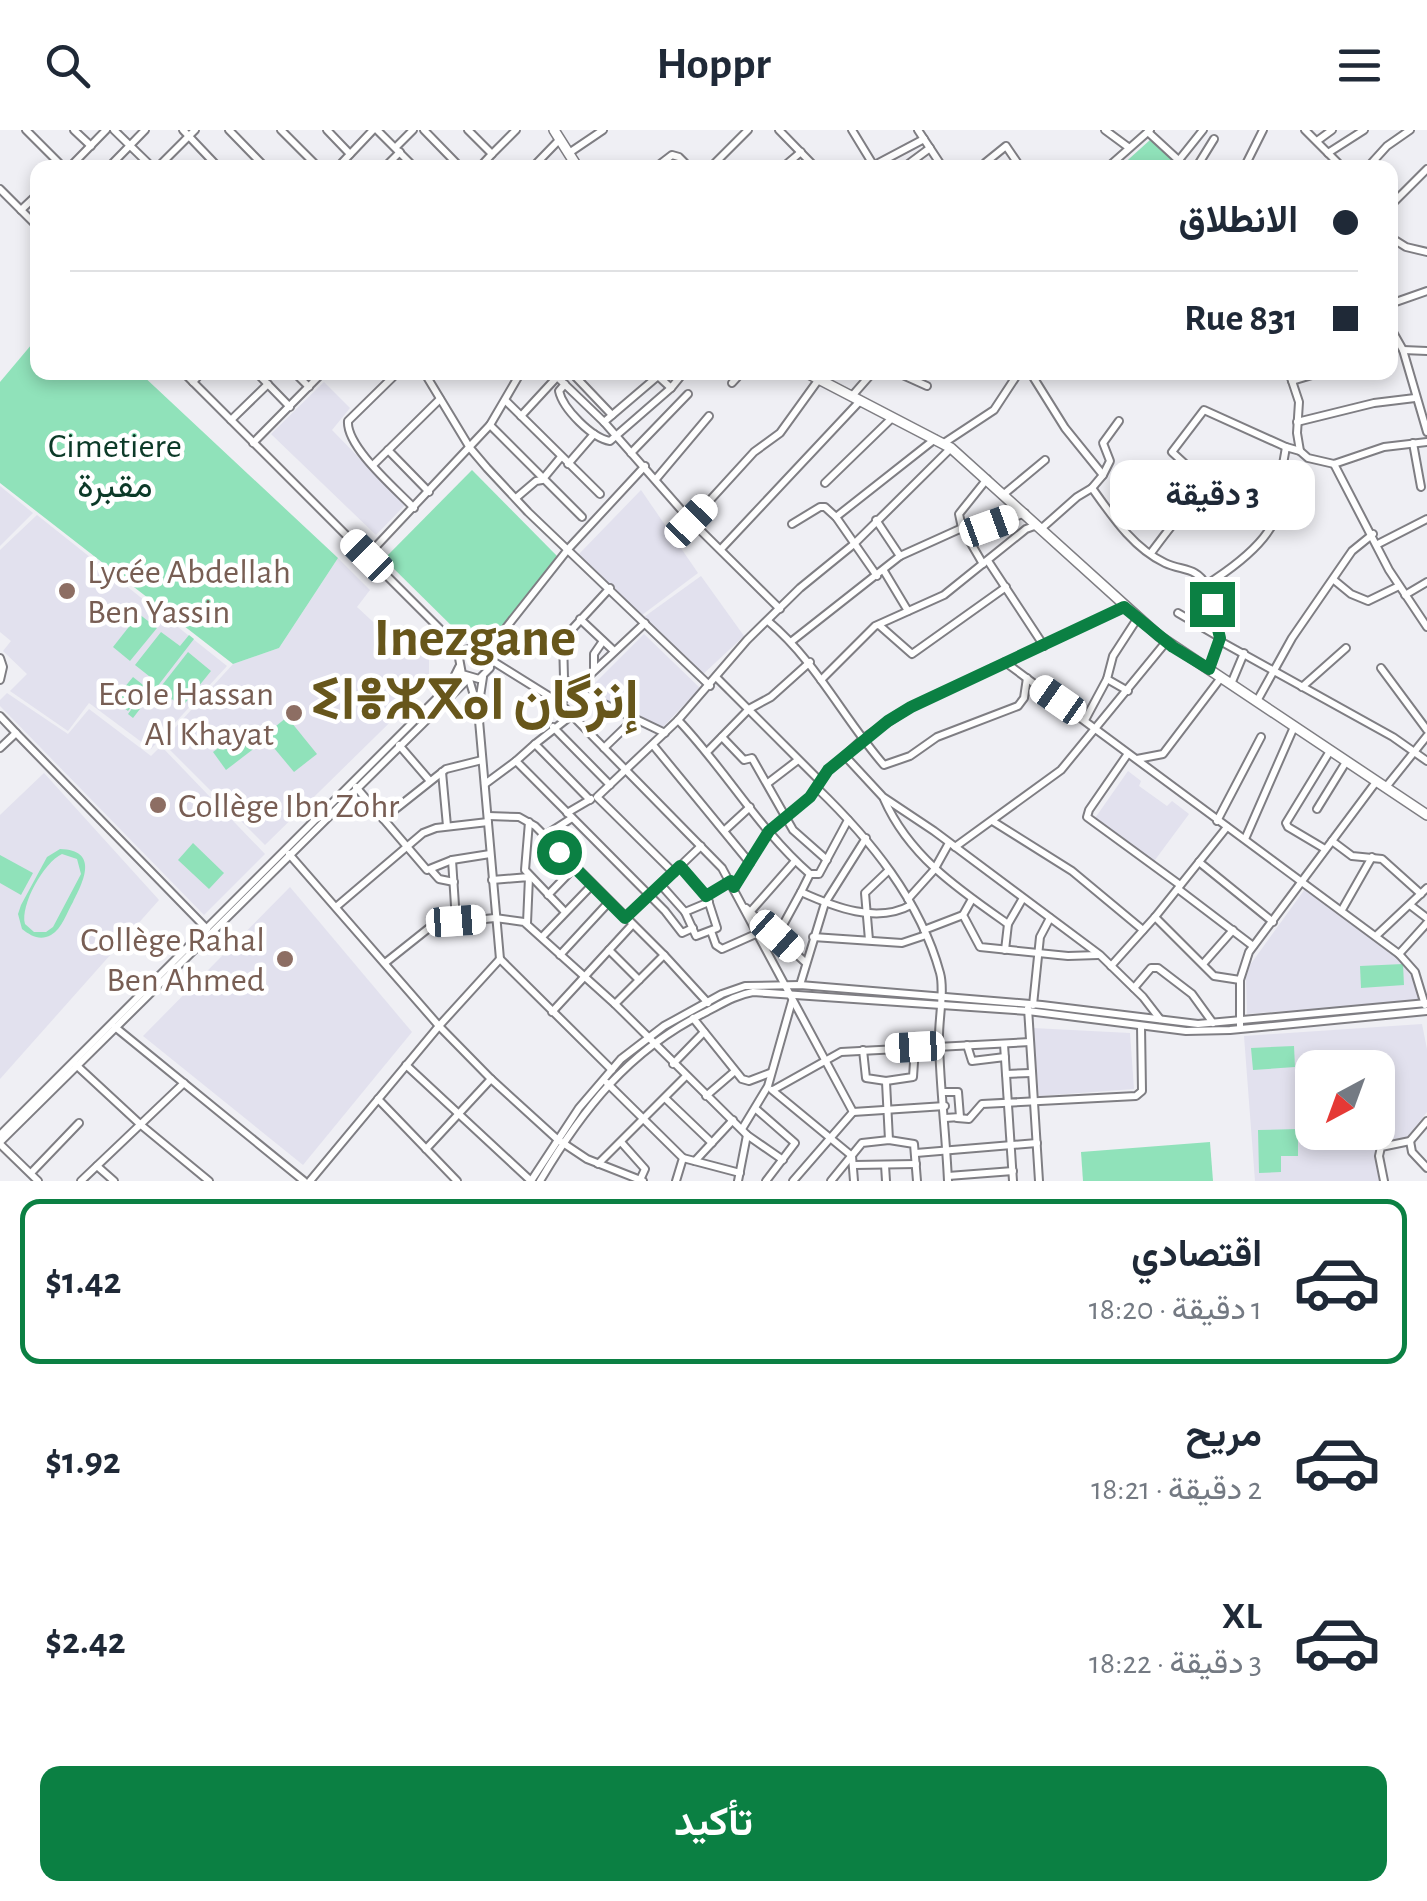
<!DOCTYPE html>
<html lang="ar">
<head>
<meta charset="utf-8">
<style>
	body { margin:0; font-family:"Alegreya Sans",Vazirmatn,"Noto Sans Tifinagh",sans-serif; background:#f6f6f7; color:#1f2937; direction:rtl; height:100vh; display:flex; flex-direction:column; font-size:38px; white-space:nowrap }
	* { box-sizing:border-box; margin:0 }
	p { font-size:32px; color:#747a83 }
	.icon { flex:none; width:55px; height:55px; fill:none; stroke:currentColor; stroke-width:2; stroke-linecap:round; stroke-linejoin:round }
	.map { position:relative; height:1051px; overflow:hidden; direction:ltr }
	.details { display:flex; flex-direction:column; background:#fff; flex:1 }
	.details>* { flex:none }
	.hud { position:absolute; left:30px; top:30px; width:1368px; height:220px; border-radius:20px; box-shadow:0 5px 15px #0003; direction:rtl; display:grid; align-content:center; height:220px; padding:0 40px; background:#fff }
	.needle { width:65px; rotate:221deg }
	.buttons { position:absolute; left:1295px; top:920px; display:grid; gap:20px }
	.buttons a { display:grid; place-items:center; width:100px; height:100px; border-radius:20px; background:#fff; box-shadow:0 5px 15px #0003; font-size:50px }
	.end { position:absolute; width:45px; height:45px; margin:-22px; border:12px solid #0b8043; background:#fff; box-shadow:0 0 0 5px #fff }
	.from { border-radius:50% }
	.bubble { position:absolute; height:70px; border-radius:20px; background:#fff; box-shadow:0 5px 15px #0003; font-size:32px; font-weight:700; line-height:70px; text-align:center; direction:rtl }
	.car { position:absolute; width:30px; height:60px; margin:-30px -15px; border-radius:12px; box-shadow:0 0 8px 2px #0007; background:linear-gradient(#fff 24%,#345 0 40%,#fff 0 76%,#345 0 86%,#fff 0) }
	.hud b { display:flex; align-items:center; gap:35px; height:95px; font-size:38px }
	.hud b+b { border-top:2px solid #e0e1e3 }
	.hud i { width:25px; height:25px; background:#1f2937 }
	ul { padding:18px 0 0; list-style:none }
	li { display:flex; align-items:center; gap:30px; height:165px; margin:0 20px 15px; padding:0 20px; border:5px solid transparent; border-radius:20px }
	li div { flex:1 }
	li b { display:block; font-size:38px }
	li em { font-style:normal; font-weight:700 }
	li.on { border-color:#0b8043 }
	li>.icon { width:90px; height:90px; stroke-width:1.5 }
	.button { display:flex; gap:20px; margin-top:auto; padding:20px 40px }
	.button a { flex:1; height:115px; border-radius:20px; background:#0b8043; color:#fff; font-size:40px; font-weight:700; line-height:115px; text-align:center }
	header { display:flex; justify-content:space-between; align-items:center; height:130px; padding:0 40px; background:#fff; font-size:45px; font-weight:700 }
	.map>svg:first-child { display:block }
	.built { fill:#e2e1ee; fill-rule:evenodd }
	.green { fill:#90e2ba; fill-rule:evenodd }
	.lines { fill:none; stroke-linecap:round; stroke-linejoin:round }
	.street-casing { stroke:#7f7e83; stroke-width:10 }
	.secondary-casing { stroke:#7f7e83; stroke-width:12 }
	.street { stroke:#fff; stroke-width:6 }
	.secondary { stroke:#fff; stroke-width:9 }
	.route { stroke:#0b8043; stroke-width:12 }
	.education-dot { fill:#8d6e63; stroke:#fff; stroke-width:4 }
	.labels { text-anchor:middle; stroke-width:9; stroke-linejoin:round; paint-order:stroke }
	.park-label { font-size:35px; fill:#0c3a28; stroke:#fff }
	.education-label { font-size:35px; fill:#785e54; stroke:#fff; text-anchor:start }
	.town-label { font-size:55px; font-weight:bold; fill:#67561b; stroke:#fff }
</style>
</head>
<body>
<header><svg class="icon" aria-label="menu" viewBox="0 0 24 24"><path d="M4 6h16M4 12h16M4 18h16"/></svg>Hoppr<svg class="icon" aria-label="search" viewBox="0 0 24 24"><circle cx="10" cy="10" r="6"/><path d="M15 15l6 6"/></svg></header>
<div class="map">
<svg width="1427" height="1051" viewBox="0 0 1427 1051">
	<rect width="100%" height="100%" fill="#efeff4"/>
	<g class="built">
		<path d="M324 252 350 278 332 300 405 375 376 405 271 304Z"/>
		<path d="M0 356 33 383 0 416Z"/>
		<path d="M641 360 698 443 642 485 579 424Z"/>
		<path d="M37 385 227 536 151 619 89 573 68 601 10 561 27 544 3 521 11 511 0 502V420Z"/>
		<path d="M338 428 370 460 357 477 398 515 412 500 429 515V554L265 715 162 612 233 534 279 518Z"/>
		<path d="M701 446 744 506 701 546 644 487Z"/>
		<path d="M644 504 700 558 663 597 586 567V562Z"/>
		<path d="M7 563 68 604 89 579 151 626 161 616 265 724 204 785 0 576V570Z"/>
		<path d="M1128 641 1141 651 1139 656 1167 676 1172 671 1189 684 1152 734 1093 691Z"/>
		<path d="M44 643 159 770 0 949V685Z"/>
		<path d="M290 757 412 902 303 1035 143 906Z"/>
		<path d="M1305 759 1399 829 1416 854 1419 871 1247 884 1246 847 1250 835Z"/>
		<path d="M1422 894 1427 919V982L1404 1012 1374 1014 1379 1051H1255L1244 906ZM1312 938H1378V1002H1312Z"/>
		<path d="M1033 898 1130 903 1134 959 1039 966Z"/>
	</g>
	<g class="green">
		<path d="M1150 10 1182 37H1120Z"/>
		<path d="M37 208 38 242 140 243 338 428 279 518 233 534 0 353V252Z"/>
		<path d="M472 340 558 427 541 457 492 509 468 512 384 429Z"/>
		<path d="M139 484 157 498 130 531 113 517Z"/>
		<path d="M161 502 180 516 189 505 194 509 133 588 128 584 143 563 128 581 114 570 133 547 147 558 154 550 135 535Z"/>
		<path d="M188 522 211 541 182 577 159 559Z"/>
		<path d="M287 587 317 624 294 642 264 606Z"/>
		<path d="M247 596 260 614 226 640 213 622Z"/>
		<path d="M193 713 224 743 209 759 178 730Z"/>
		<path d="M60 719C99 720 84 751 73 772 67 782 62 799 51 805 40 811 31 806 22 799L18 784 21 775 47 727ZM62 724 77 729 81 744 53 797 46 802H34L25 794C20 775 44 732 62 724Z"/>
		<path d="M0 725 33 743 21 765 0 753Z"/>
		<path d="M1403 834 1404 855 1361 858 1360 836Z"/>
		<path d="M1294 916 1295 937 1253 940 1251 918Z"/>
		<path d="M1298 999V1026H1281V1042L1259 1043 1258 1000Z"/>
		<path d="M1210 1012 1213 1051H1083L1081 1022Z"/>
	</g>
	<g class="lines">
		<defs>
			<g id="street">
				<path d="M26 0 64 38"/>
				<path d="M74 0 91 16"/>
				<path d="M114 0 153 38"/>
				<path d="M183 0 219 38"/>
				<path d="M229 0 266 38"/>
				<path d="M281 0 319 38"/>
				<path d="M327 0 350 24"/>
				<path d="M377 0 415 38"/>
				<path d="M424 0 461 38"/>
				<path d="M468 0 492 24 479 38"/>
				<path d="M779 0 816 38"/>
				<path d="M852 0 874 36"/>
				<path d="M918 0 943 38"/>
				<path d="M1105 0 1128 17"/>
				<path d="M1305 0 1343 38"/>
				<path d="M1148 2 1187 38"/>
				<path d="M1317 11 1332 0"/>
				<path d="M396 17 413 0"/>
				<path d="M569 23 603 0"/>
				<path d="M1328 23 1364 0"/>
				<path d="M492 24 516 0"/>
				<path d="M1179 30 1203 0"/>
				<path d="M873 36 924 9"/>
				<path d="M69 38 106 0"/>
				<path d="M108 38 145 0"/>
				<path d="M157 38 195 0"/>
				<path d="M337 38 373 0"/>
				<path d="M384 38 400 22"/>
				<path d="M532 38 560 9"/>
				<path d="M655 38 672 25 679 27 690 38"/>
				<path d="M710 38 748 0"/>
				<path d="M782 38 801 22"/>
				<path d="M903 38 930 18"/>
				<path d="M986 38 985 33 1006 16 1021 38"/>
				<path d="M1107 38 1150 0"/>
				<path d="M1196 38 1214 9"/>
				<path d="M1244 38 1263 0"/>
				<path d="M1367 38 1387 16 1410 0"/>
				<path d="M0 59 38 97"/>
				<path d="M1390 76 1427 39"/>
				<path d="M21 80 38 64"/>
				<path d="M1390 107 1406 117 1427 122"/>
				<path d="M1390 174 1427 161"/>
				<path d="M1390 197 1403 220 1427 302"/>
				<path d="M1403 220 1427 221"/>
				<path d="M183 242 444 503 459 528 462 544 479 549 490 538 488 523 477 517 464 520 459 528"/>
				<path d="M256 242 290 277"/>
				<path d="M294 242 309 257"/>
				<path d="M398 242 348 291C346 317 396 359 414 378"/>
				<path d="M424 242 470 318 487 338 528 382 710 556"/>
				<path d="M552 242 604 292 691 391 780 479"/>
				<path d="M571 242 612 285"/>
				<path d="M896 242 927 256"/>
				<path d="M1030 242 1065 298 1103 345 1092 358"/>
				<path d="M1289 242 1299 272 1297 303 1300 321 1308 328 1334 334 1384 317 1427 312"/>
				<path d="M1292 251 1322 242"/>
				<path d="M193 252 202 242"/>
				<path d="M732 253 742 242"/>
				<path d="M565 254 559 261C563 279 592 308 610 311L671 258 684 242"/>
				<path d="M852 266 873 242"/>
				<path d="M506 271 600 364"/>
				<path d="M521 286 557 247"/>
				<path d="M231 290 268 254"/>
				<path d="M604 292 658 246 671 258"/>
				<path d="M1297 292 1374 273 1415 268"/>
				<path d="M490 295 582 387"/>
				<path d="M253 313 323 242"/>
				<path d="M944 313 994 280 1019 242"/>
				<path d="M1413 313 1421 357"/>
				<path d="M388 320 429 362"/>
				<path d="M631 323 688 264"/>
				<path d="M568 334 594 304"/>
				<path d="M1334 334 1389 440 1427 497"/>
				<path d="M373 335 440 269"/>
				<path d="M1103 345 1110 331 1103 313 1119 291"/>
				<path d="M656 349 709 286"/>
				<path d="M825 353 892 288"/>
				<path d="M1210 357 1172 322 1204 280 1286 317"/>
				<path d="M1004 364 1045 330"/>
				<path d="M516 368 536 351 542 350 561 327"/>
				<path d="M836 387 935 309"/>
				<path d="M876 390 900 426"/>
				<path d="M691 391 754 322 780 303 819 249 829 242"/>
				<path d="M792 394 820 377H825L836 387 877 446"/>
				<path d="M989 397 1025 383"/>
				<path d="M1042 398 1077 367 1092 358C1112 386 1133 418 1165 433 1182 441 1197 437 1206 455"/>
				<path d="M1378 414 1427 389"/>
				<path d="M721 419 860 271"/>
				<path d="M1151 423C1187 375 1215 334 1282 340L1286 317 1300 321"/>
				<path d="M367 426 490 295 521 242"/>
				<path d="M988 431 1044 516"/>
				<path d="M983 434 962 398 959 384 987 349"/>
				<path d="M884 441 908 481"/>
				<path d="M1334 450 1351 464 1368 471 1399 456"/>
				<path d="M610 458 563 509 564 548 575 560 665 603"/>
				<path d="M1405 465 1427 452"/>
				<path d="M1178 483 1219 507"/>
				<path d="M580 489 614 521"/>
				<path d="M768 491C816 531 843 588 884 635L910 626 937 607 1018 576 1024 568 1027 548"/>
				<path d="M879 495 912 524 1006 457"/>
				<path d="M792 511 900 426 962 398"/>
				<path d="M1220 511 1393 607 1427 631"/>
				<path d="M477 517 500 503"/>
				<path d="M491 527 505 499 569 418 645 336"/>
				<path d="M0 528 3 537 0 550"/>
				<path d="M491 530 560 573 722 738 853 982"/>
				<path d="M1005 532 1399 824 1415 842 1425 875"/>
				<path d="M1381 538 1427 600"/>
				<path d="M594 539V524L603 511"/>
				<path d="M1209 539 1220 508 1206 455C1247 429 1292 394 1283 340"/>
				<path d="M717 548 820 651"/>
				<path d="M469 549 478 579 500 829"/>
				<path d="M821 550 875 496 944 465 1026 399 1037 395"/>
				<path d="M1231 554 1244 523"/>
				<path d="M1302 557 1346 518"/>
				<path d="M1128 561 1107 549 1113 526 1137 489"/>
				<path d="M1257 571 1292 508 1352 421 1373 404"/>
				<path d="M479 573 483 547"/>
				<path d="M560 573 645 493"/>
				<path d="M572 585 535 614 590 670"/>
				<path d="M0 586 16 603"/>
				<path d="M678 590C725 639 759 700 810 744H819L848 690"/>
				<path d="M1085 590 1107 549"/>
				<path d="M553 597 610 655"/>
				<path d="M722 607 744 630 752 628 793 700 827 730"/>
				<path d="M535 614 516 631 665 781 682 803 693 798"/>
				<path d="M399 615 430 651"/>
				<path d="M653 615 750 733"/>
				<path d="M0 618 16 603 207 799"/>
				<path d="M604 618 635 588"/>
				<path d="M708 621 749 579 771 567 810 532"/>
				<path d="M1127 625 1089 680 1087 687 1180 755"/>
				<path d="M845 626 883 667 934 701 1100 825 1143 867 1160 889"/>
				<path d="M1137 629 1163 624 1220 549"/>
				<path d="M442 642 447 696"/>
				<path d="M768 653 798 630"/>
				<path d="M485 654 516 631"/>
				<path d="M356 657 427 740 452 730 490 724"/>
				<path d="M1386 657 1427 606"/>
				<path d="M817 658C870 709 920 770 940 843 945 861 938 892 939 912 940 958 946 1005 948 1051"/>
				<path d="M884 669C909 726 958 759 1008 794"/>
				<path d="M1317 679 1346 632"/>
				<path d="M567 683 591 669"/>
				<path d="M488 686 519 687 535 696 664 825 708 873"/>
				<path d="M383 689 446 639 482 630"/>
				<path d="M1217 691 1261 607"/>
				<path d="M529 692 525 740 565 782"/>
				<path d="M994 692 1072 741 1143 800"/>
				<path d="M725 700 750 677"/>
				<path d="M544 706 572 688"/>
				<path d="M1245 709 1294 597"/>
				<path d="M1332 711 1352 726 1382 729 1421 764"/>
				<path d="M955 717 1061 640 1166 512"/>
				<path d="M1325 719 1288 697 1286 693 1330 621"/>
				<path d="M289 724 439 896 491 949 557 1009 587 1029 643 1051"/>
				<path d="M452 730 456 791"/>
				<path d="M1199 732 1273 792"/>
				<path d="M431 740 439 749 454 752"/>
				<path d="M674 743 597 667 678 590 747 510 800 458 854 414 951 318"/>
				<path d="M810 744 801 762C834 777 877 794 911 775"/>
				<path d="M492 750 529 747 527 793"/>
				<path d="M661 755 685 782 696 806 717 798 707 767 680 736"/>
				<path d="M735 756 769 701 810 667 828 641 864 608 911 577 1124 477"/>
				<path d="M1178 759 1253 816"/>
				<path d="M548 765 575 737"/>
				<path d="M706 766 731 751"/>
				<path d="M908 769 934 740 949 713"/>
				<path d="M972 769 963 785 980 817 1068 826 1098 825"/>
				<path d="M1410 775 1427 788"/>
				<path d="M336 777 423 703 436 698 488 692"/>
				<path d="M746 778 805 832"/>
				<path d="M1343 778 1372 727"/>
				<path d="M751 781 795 731"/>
				<path d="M685 782 709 772"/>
				<path d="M1155 787 1214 846 1240 850"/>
				<path d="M626 788 701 716"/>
				<path d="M924 800 963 785"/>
				<path d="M711 801 716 815 722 819 758 803"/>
				<path d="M1377 805 1427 758"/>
				<path d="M777 806 801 762"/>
				<path d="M542 807 592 755"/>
				<path d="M813 807 902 813 926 805"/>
				<path d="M869 810 865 763 888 741"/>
				<path d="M609 820 639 850"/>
				<path d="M1005 820 1008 794 1023 768"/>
				<path d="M1399 824 1427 793"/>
				<path d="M560 825 609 772"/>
				<path d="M385 833 434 794 495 788 524 792 615 874 747 1005 783 1030"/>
				<path d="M1203 834 1233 800"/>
				<path d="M1111 836 1155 787 1227 697"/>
				<path d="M800 855 825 773 866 708"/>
				<path d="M1134 858 1151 838H1158L1192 864 1213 893"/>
				<path d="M615 874 664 825"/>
				<path d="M1033 875 1040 807 1050 788"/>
				<path d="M1028 878 1039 1051"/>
				<path d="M552 882 632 795"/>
				<path d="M693 888 742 949 749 951 770 943"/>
				<path d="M1240 896V850L1249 822 1376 652"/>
				<path d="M115 897 304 1051"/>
				<path d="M1004 914 1013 1051"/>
				<path d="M967 915 972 931 1005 927"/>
				<path d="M863 920 866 948 886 951 913 947 915 917"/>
				<path d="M74 933 141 995 209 1051"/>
				<path d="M673 934 704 902"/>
				<path d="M406 935 531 1051"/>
				<path d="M1006 944 1031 943"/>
				<path d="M886 952 889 1010"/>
				<path d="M607 953 683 1028 676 1051"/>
				<path d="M772 960 852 1026 854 1051"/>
				<path d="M773 960 841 922 1030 912"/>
				<path d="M944 962H958L960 987 945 988"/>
				<path d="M706 966 735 941"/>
				<path d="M665 968 712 1013"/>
				<path d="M378 969 457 1051"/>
				<path d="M756 979 795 1013 766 1051"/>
				<path d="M853 982 945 976"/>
				<path d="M957 988 969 989 982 974 1136 966 1142 961 1141 896"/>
				<path d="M742 999 768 956 792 871"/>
				<path d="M0 1005 450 555 459 537"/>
				<path d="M1410 1011 1412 1022 1427 1038"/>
				<path d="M0 1012 469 548"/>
				<path d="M621 1012 645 1039 640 1050"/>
				<path d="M0 1014 38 1051"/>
				<path d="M426 1019 491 949"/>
				<path d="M916 1023 1037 1013"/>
				<path d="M683 1028 740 1043"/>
				<path d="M695 1031 733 990"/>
				<path d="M598 1034 685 947"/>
				<path d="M854 1035 916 1034"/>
				<path d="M885 1035 886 1051"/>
				<path d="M97 1036 114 1051"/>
				<path d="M31 1043 79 993"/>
				<path d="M948 1046 1013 1041"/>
				<path d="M81 1051 184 953"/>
				<path d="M310 1051 439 896 500 829 612 940"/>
				<path d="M531 1051 579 978 621 929 664 896 722 864 745 856 800 855 1042 875 1198 894 1427 873"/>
				<path d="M540 1051C582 980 628 921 704 883 720 875 735 865 753 862L1028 881 1186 901 1230 900 1427 881"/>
				<path d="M738 1051 747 1005"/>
				<path d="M793 1051 853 982"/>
				<path d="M831 1051 862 1013 889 1010 914 1014 917 1051"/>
				<path d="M1384 1051 1379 1026 1381 1017 1410 1011 1427 991"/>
			</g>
			<g id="secondary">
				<path d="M554 0 578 38"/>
				<path d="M805 242 951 318 1159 506 1427 685"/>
			</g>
		</defs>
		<use href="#street" class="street-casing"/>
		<use href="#secondary" class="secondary-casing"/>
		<use href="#street" class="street"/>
		<use href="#secondary" class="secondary"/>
	</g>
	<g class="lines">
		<path class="route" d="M559 722 625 788 680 736 706 766 731 751 734 757 769 701 810 667 828 640 888 591 911 577 1124 477 1173 517 1209 539 1220 508 1212 474"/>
	</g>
	<g class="education-dot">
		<circle cx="67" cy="461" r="10"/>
		<circle cx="294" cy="583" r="10"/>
		<circle cx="158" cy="675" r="10"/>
		<circle cx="285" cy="829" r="10"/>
	</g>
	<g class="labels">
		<g class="park-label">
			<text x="115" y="327">Cimetiere<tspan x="115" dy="40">مقبرة</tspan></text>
		</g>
		<g class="education-label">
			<text x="87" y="453">Lycée Abdellah<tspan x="87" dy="40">Ben Yassin</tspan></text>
			<text x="274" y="575" text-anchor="end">Ecole Hassan<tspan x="274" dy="40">Al Khayat</tspan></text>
			<text x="178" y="687">Collège Ibn Zohr</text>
			<text x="265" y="821" text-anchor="end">Collège Rahal<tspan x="265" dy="40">Ben Ahmed</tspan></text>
		</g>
		<g class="town-label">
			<text x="475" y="525">Inezgane<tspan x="475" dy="63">ⵉⵏⴻⵣⴳⴰⵏ إنزگان</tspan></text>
		</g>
	</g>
</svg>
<div class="buttons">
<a><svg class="needle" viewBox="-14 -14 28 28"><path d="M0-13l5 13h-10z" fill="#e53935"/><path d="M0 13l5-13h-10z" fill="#747a83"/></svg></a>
</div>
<i class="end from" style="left:559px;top:722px"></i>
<i class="end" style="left:1212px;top:474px"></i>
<div class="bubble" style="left:1110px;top:330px;width:205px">3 دقيقة</div>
<i class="car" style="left:691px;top:391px;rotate:44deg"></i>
<i class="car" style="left:989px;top:396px;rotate:70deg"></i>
<i class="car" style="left:367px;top:426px;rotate:315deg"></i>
<i class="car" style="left:1058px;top:570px;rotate:305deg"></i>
<i class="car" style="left:456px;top:791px;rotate:86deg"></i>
<i class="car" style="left:777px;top:806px;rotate:132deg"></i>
<i class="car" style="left:915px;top:917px;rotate:267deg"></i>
<div class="hud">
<b><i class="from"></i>الانطلاق</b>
<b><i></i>Rue 831</b>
</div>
</div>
<section class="details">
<ul>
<li class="on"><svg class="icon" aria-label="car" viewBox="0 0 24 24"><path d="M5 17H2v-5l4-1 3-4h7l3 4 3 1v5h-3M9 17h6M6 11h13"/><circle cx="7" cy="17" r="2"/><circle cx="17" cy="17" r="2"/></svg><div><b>اقتصادي</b><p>1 دقيقة · 18:20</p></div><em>$1.42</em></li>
<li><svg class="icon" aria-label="car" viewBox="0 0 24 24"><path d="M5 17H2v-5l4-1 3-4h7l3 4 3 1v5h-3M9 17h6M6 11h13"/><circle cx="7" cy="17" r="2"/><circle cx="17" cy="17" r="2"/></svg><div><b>مريح</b><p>2 دقيقة · 18:21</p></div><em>$1.92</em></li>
<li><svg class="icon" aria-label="car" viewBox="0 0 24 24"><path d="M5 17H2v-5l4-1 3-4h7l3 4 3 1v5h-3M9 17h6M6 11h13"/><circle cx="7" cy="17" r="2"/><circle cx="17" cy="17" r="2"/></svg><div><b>XL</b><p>3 دقيقة · 18:22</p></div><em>$2.42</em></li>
</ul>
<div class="button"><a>تأكيد</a></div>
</section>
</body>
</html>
